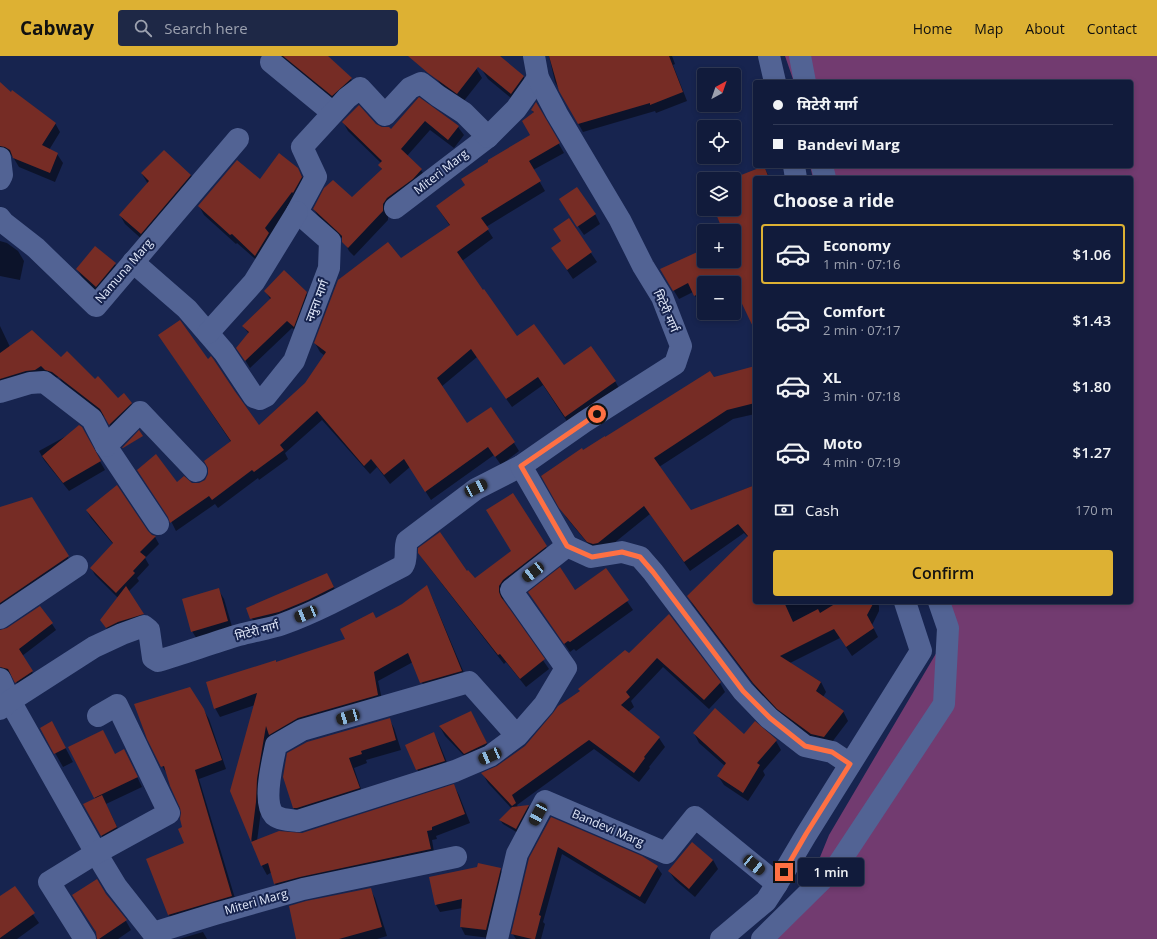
<!DOCTYPE html>
<html lang="en">
<head>
<meta charset="utf-8">
<style>
	body { margin:0; font-family:"Open Sans","Noto Sans Devanagari",sans-serif; background:#1e2846; color:#f1f3f6; height:100vh; display:flex; flex-direction:column; font-size:15px; white-space:nowrap }
	* { box-sizing:border-box; margin:0 }
	p { font-size:13px; color:#9ca1af }
	.icon { flex:none; width:22px; height:22px; fill:none; stroke:currentColor; stroke-width:2; stroke-linecap:round; stroke-linejoin:round }
	.map { position:relative; flex:1; overflow:hidden }
	.drawer { position:absolute; left:753px; top:120px; width:380px; height:428px; display:flex; flex-direction:column; background:#111b3b; border-radius:4px; box-shadow:0 2px 6px #0003,0 0 0 1px #303955 }
	.drawer>* { flex:none }
	.hud { position:absolute; left:753px; top:24px; width:380px; height:88px; border-radius:4px; box-shadow:0 2px 6px #0003,0 0 0 1px #303955; display:grid; align-content:center; height:88px; padding:0 20px; background:#111b3b }
	.needle { width:26px; rotate:40deg }
	.controls { position:absolute; left:697px; top:12px; display:grid; gap:8px }
	.controls a { display:grid; place-items:center; width:44px; height:44px; border-radius:4px; background:#111b3b; box-shadow:0 2px 6px #0003,0 0 0 1px #303955; font-size:20px }
	.end { position:absolute; width:18px; height:18px; margin:-9px; border:5px solid #ff7043; background:#111; box-shadow:0 0 0 2px #111 }
	.from { border-radius:50% }
	.bubble { position:absolute; height:28px; border-radius:4px; background:#111b3b; box-shadow:0 2px 6px #0003,0 0 0 1px #303955; font-size:13px; font-weight:600; line-height:28px; text-align:center }
	.car { position:absolute; width:12px; height:24px; margin:-12px -6px; border-radius:5px; box-shadow:0 0 3px 1px #0007; background:linear-gradient(#222 24%,#8ab4d8 0 40%,#222 0 76%,#8ab4d8 0 86%,#222 0) }
	.hud b { display:flex; align-items:center; gap:14px; height:38px; font-size:15px }
	.hud b+b { border-top:1px solid #303955 }
	.hud i { width:10px; height:10px; background:#f1f3f6 }
	ul { padding:0; list-style:none }
	li { display:flex; align-items:center; gap:12px; height:60px; margin:0 8px 6px; padding:0 12px; border:2px solid transparent; border-radius:4px }
	li div { flex:1 }
	li b { display:block; font-size:15px }
	li em { font-style:normal; font-weight:600 }
	li.selected { border-color:#ddb133 }
	li>.icon { width:36px; height:36px; stroke-width:1.5 }
	h2 { padding:0 20px; font-size:18px; line-height:48px }
	.pay { display:flex; align-items:center; gap:10px; height:44px; padding:0 20px; font-size:15px }
	.pay p { margin-inline-start:auto }
	.action { display:flex; gap:8px; margin-top:auto; padding:8px 20px }
	.action a { flex:1; height:46px; border-radius:4px; background:#ddb133; color:#111; font-size:16px; font-weight:600; line-height:46px; text-align:center }
	header { display:flex; align-items:center; gap:24px; box-sizing:border-box; height:56px; padding:0 20px; background:#ddb133; color:#111 }
	header strong { font-size:19px }
	nav { display:flex; gap:22px; margin-inline-start:auto; font-size:14px }
	.search { width:280px; height:36px; background:#1e2846; display:flex; align-items:center; gap:10px; box-sizing:border-box; padding:0 14px; border-radius:4px; color:#9ca1af; font-size:15px }
	.map>svg:first-child { display:block }
	.forest { fill:#723b70 }
	.shadow { fill:#0007 }
	.building { fill:#762c25 }
	.lines { fill:none; stroke-linecap:round; stroke-linejoin:round }
	.minor { stroke:#526394; stroke-width:22 }
	.route { stroke:#ff7043; stroke-width:5 }
	.labels { text-anchor:middle; stroke-width:4; stroke-linejoin:round; paint-order:stroke }
	.street-label { font-size:12px; fill:#e2e9fa; stroke:#17244f }
</style>
</head>
<body>
<header>
<strong>Cabway</strong>
<div class="search"><svg class="icon" aria-label="search" viewBox="0 0 24 24"><circle cx="10" cy="10" r="6"/><path d="M15 15l6 6"/></svg>Search here</div>
<nav><a>Home</a><a>Map</a><a>About</a><a>Contact</a></nav>
</header>
<div class="map">
<svg width="1157" height="883" viewBox="0 0 1157 883">
	<rect width="100%" height="100%" fill="#17244f"/>
	<path class="forest" d="M785 0H1157V883H772L818 806 829 779 954 567 945 546H1131V122H813L810 110H1131V26H794Z"/>
	<g class="shadow">
		<path d="M266 0H327L351 23 356 32 338 49Z"/>
		<path d="M455 0H461L476 12 482 22 463 46 443 32 437 23Z"/>
		<path d="M493 0H498L523 20 529 30 517 47 488 23 482 14Z"/>
		<path d="M549 0H672L675 8 673 9 687 45 656 57 655 55 583 76 555 26Z"/>
		<path d="M0 28 11 37 55 67 60 76 49 94 57 98 63 107 55 126 19 111 13 101 11 99H4L0 100Z"/>
		<path d="M420 43 458 71 464 79 454 92 430 74 407 100 421 114 426 122 388 157V164L354 200 349 195 343 183 319 162 314 153 352 143 382 114 379 109 381 107 348 75 343 66 376 69 391 74Z"/>
		<path d="M536 48 564 97 533 114 545 135 486 171 493 182 462 205 482 235 517 282 563 311 615 325 620 334 570 370 543 329 512 351 477 301 441 331 466 369 514 387 519 395 501 409 494 399 431 444 410 411 390 428 377 411 370 418 322 364 285 397 288 403 259 424 258 422 218 452 215 448 176 475 170 463 177 427 200 428 206 424 231 386 165 288 208 304 259 370 306 328 325 300 320 296 315 287 401 204 450 170 437 151 531 79 534 58 532 54Z"/>
		<path d="M764 111 770 122H755V273L737 234 734 235V227H704V247L700 249 693 236 679 243 661 214 704 194V205H734V175H724L716 153H734V123Z"/>
		<path d="M297 113 303 122 261 208 237 187 236 188 204 159 199 150 260 124Z"/>
		<path d="M142 118 191 119 196 128 146 187 125 168 120 159 148 128Z"/>
		<path d="M560 144 595 158 600 168 584 179Z"/>
		<path d="M568 163 597 206 573 223 558 201Z"/>
		<path d="M0 185 7 187 18 195 24 205 20 224 0 220Z"/>
		<path d="M115 208 120 217 101 240 83 223 77 213Z"/>
		<path d="M265 235 306 237 310 244 298 277 292 272 250 312 242 299 249 278 243 270 271 244Z"/>
		<path d="M0 270 10 291 66 308 95 324 118 343 131 347 136 357 115 378 106 362 64 330 59 321 0 334Z"/>
		<path d="M755 311V358L733 363 659 411 691 455 755 429V546H877L879 550V555L872 569 878 581 852 600 840 582 790 607 821 626 826 636 823 641 843 655 848 665 829 690 817 687 784 662 759 636 693 549 688 540 748 481 744 477 690 515 650 458 603 496 594 495 566 461 542 420 583 395 714 322Z"/>
		<path d="M81 372 105 414 69 435 44 404 39 395Z"/>
		<path d="M31 442 74 511 0 561V452Z"/>
		<path d="M87 455 147 476 152 480 155 481 159 488 145 502 149 509 137 522 139 525 128 536 148 567 107 573 101 564 118 542 95 519 91 512 113 488 91 462Z"/>
		<path d="M546 491 551 500 504 539 503 546 549 613 526 631 506 606 504 608 425 506 419 497 467 516 474 524 512 496Z"/>
		<path d="M605 513 633 554 576 595 574 593 570 596 529 537 574 535Z"/>
		<path d="M332 527 338 541 257 572 247 553Z"/>
		<path d="M426 530 431 539 467 624 426 635 413 606 378 625 383 648 275 687 261 755 257 785 302 778 454 730 459 739 470 767 436 780 437 783 432 784 435 802 280 837 275 828 272 816 267 819 262 810 232 735 255 649 220 661 215 652 276 607 347 584 376 563 403 548Z"/>
		<path d="M218 533 224 543 233 574 198 585 192 575Z"/>
		<path d="M669 559 720 627 725 636 709 653 663 611 631 645 634 651 628 656 659 682 665 691 649 711 650 712 639 726 594 693 517 749 518 751 528 750 531 754 518 777 503 768 500 764 512 753 488 727 483 718 498 711 525 691 581 636 629 599Z"/>
		<path d="M52 568 56 574 22 600 36 622 20 632 12 619 3 616 0 610V575Z"/>
		<path d="M203 653 209 663 226 713 199 723 237 849 174 868 169 859 159 833 185 787 182 757 168 719 162 710Z"/>
		<path d="M389 663 394 672 401 694 366 704 367 707 354 712 364 742 299 761 293 751Z"/>
		<path d="M476 665 491 696 470 706 445 680 440 671Z"/>
		<path d="M41 672 59 680 73 706 63 711Z"/>
		<path d="M694 677 744 680 776 685 781 694 763 715 765 719 748 745 724 729 718 720 725 710 699 687Z"/>
		<path d="M434 678 439 687 450 714 422 723 406 690Z"/>
		<path d="M70 691 115 699 129 704 142 731 106 748 122 781 107 789 84 748 96 743Z"/>
		<path d="M551 762 657 811 662 818 645 848 562 798 543 866 545 868 541 883H516L512 877Z"/>
		<path d="M713 804 718 813 695 841 675 824 669 815Z"/>
		<path d="M500 813 505 821 490 882 465 879 461 871 463 852 440 856 436 849Z"/>
		<path d="M14 831 39 867 17 883H0V841Z"/>
		<path d="M370 833 375 842 387 880 377 883H297Z"/>
		<path d="M105 838 126 865 131 874 118 883H98L97 877 79 849Z"/>
		<path d="M203 876 207 883H179Z"/>
	</g>
	<g class="building">
		<path d="M283 0H328L352 22 332 40Z"/>
		<path d="M408 0H500L524 20 511 38 478 11 457 38 428 17Z"/>
		<path d="M549 0H669L683 36 650 49V47L578 68 559 35Z"/>
		<path d="M0 26 11 36 12 34 56 67 42 89 58 97 50 117 13 102 10 94 5 91 0 90Z"/>
		<path d="M419 41 459 70 448 84 425 65 401 93 422 113 413 123 387 142 383 148V155L348 192 342 186V180L338 176 313 153 324 132 333 124 352 141 382 113 378 109 382 105 342 66 359 49 376 68 382 71H389L391 73Z"/>
		<path d="M536 46 560 87 529 105 541 125 481 162 489 173 457 196 483 234 484 233 517 280 534 268 564 309 591 290 616 325 565 361 538 321 506 343 471 293 437 322 467 367 491 351 515 386 495 401 488 391 425 436 404 403 384 419 371 403 364 410 317 355 280 389 284 394 254 416 252 414 212 444 209 440 170 467 168 461 137 414 156 398 177 426 184 420 192 427H199L205 424 208 418V412L204 405 231 385 158 279 180 264 208 303 211 300 214 304 234 334 259 369 305 327 326 296 314 287 338 224 388 186 401 202 450 169 436 150 465 129 461 123 488 106V104L530 79 522 65 534 56 531 54Z"/>
		<path d="M164 94 191 119 141 178 119 159 149 125 141 117Z"/>
		<path d="M279 97 298 112 302 121 293 137 292 136 265 172 269 177 255 200 232 178 230 179 198 150 237 104 260 123Z"/>
		<path d="M764 110 769 122H755V275L734 231V227L731 225 727 227H704V236L694 240 688 227 673 235 660 213 704 193V205H734V175H723L714 153H734V123H731Z"/>
		<path d="M577 131 596 158 577 171 559 143Z"/>
		<path d="M569 162 592 196 567 214 551 192 561 185 553 173Z"/>
		<path d="M95 190 116 207 96 231 76 213Z"/>
		<path d="M284 214 307 236 294 271 287 265 245 305 236 292 249 276 242 270 271 242 264 235Z"/>
		<path d="M32 274 61 301 67 295 95 323 98 320 118 342 124 337 132 347 109 369 100 353 52 316 45 314 41 310 35 314 26 315 0 323V297Z"/>
		<path d="M755 310V347L727 354 654 402 691 454 755 429V546H784L793 566 818 553 820 557 838 546H874L867 559 874 572 846 591 834 573 780 600 821 626 816 635 844 655 824 681 811 678 777 653 753 627 687 540 748 480 738 468 684 506 644 450 598 487 593 488 587 486 559 452 541 420 582 392 583 394 605 380V381L710 315 714 321Z"/>
		<path d="M79 369 82 371 101 405 63 427 42 400Z"/>
		<path d="M139 374 143 380 123 392H122Z"/>
		<path d="M117 429 148 475 152 479 156 480 140 496 146 501 133 515 135 517 116 537 90 512 113 487 86 454Z"/>
		<path d="M513 437 547 490 503 524 499 530V536L501 541 545 603 520 623 500 598 498 599 418 497V492L440 476 467 515 468 514 475 522 511 495 486 454Z"/>
		<path d="M32 441 69 500 0 547V451Z"/>
		<path d="M560 511 575 534 606 512 629 544 570 586 568 585 564 588 528 536Z"/>
		<path d="M327 517 334 531 308 544 279 556 250 563 246 552Z"/>
		<path d="M427 529 462 615 420 627 408 597 374 616 378 639 298 662 269 679 266 670 257 723 256 746 251 786 279 775 302 777 454 728 465 758 432 771V774L427 775 431 793 300 821 274 828 268 807 261 810 230 735 257 637 214 653 206 626 276 604V606L345 583 340 573 373 556 376 562 402 548Z"/>
		<path d="M126 530 144 558 118 566 106 572 100 564Z"/>
		<path d="M219 532 228 565 191 576 182 543Z"/>
		<path d="M40 550 53 567 19 593 33 615 15 627 8 613 0 611V574L7 572Z"/>
		<path d="M669 558 721 626 704 644 657 602 626 636 630 641 621 649 660 681 644 701 645 702 634 717 589 684 512 739 516 747 512 750 481 717 497 710 525 690 553 657 558 650 580 635 578 633 625 594 629 597Z"/>
		<path d="M190 631 204 653 222 704 195 714 232 840 168 859 146 803 184 787 178 773 182 771 180 763 181 757 180 752 170 730 164 710 161 711 147 683 134 648Z"/>
		<path d="M715 652 744 678 755 665 777 684 757 707 760 709 743 737 717 720 726 707 693 677Z"/>
		<path d="M471 655 487 687 464 698 439 670Z"/>
		<path d="M390 662 396 684 361 695 362 698 349 702 360 732 297 752H293L283 721 287 697 307 686Z"/>
		<path d="M52 665 66 692 54 698 40 672Z"/>
		<path d="M103 674 115 698 124 693 138 721 94 742 68 691Z"/>
		<path d="M434 676 445 705 416 714 405 689Z"/>
		<path d="M102 739 117 771 101 780 83 748Z"/>
		<path d="M529 749 516 773 499 764 512 751Z"/>
		<path d="M551 761 642 800 658 810 640 841 558 791 539 859 541 860 535 883H532L511 878 529 802Z"/>
		<path d="M692 786 713 804 689 833 668 815Z"/>
		<path d="M478 807 501 812 486 874 460 871 462 843 435 849 429 821 477 811Z"/>
		<path d="M97 823 106 838 127 864 99 883H97L96 876 72 839Z"/>
		<path d="M15 830 35 857 0 882V840Z"/>
		<path d="M371 832 382 871 339 883H296L289 850 306 845Z"/>
	</g>
	<g class="lines">
		<g class="minor">
			<path d="M769 0 775 26"/>
			<path d="M800 0 805 26"/>
			<path d="M271 6 333 57"/>
			<path d="M0 102 2 119 0 123"/>
			<path d="M794 110 796 122"/>
			<path d="M822 110 825 122"/>
			<path d="M395 152 488 81"/>
			<path d="M0 162 4 167 36 192 96 250 238 83"/>
			<path d="M133 206 187 253 224 296 254 341 260 343 266 340 294 305 329 212 330 185 297 156 316 121 302 91 347 42 360 32 385 59 410 32 421 27 438 40 464 57 488 81 516 53 538 22"/>
			<path d="M208 277 254 226 297 156"/>
			<path d="M0 336 30 327 44 326 92 363 106 390 158 468"/>
			<path d="M106 390 140 356 196 415"/>
			<path d="M567 490 591 501 622 496 640 501 653 516 743 635 769 662 805 690 832 696 850 708"/>
			<path d="M0 562 77 510"/>
			<path d="M0 623 10 645 96 797 116 830 153 877 215 858 303 833 456 801"/>
			<path d="M0 653 10 645 94 591 122 578 144 570 149 574 153 602 158 605C185 597 212 587 239 579 253 575 269 573 283 568 324 553 364 530 403 510 408 502 404 494 407 485L476 433 521 410 584 366 675 308 681 290 662 241 643 210 620 164 557 58 538 22 534 0"/>
			<path d="M517 680 469 626 302 674 276 689C273 704 262 746 274 759 280 764 291 764 298 765L455 715 490 700 517 680 544 649 566 612 511 534 567 490 521 410"/>
			<path d="M85 883 49 826 96 797 169 757 117 649 98 660"/>
			<path d="M497 883 517 798 545 745 666 797 695 761 777 828"/>
			<path d="M721 883 766 845 777 828 806 779 921 595 905 546"/>
			<path d="M762 883 839 807 944 648 948 572 939 546"/>
		</g>
	</g>
	<g class="lines">
		<path class="route" d="M597 358 521 410 567 490 592 501 622 496 640 501 653 516 743 635 770 662 805 690 832 696 850 708 806 778 784 816"/>
	</g>
	<g class="labels">
		<g class="street-label">
			<text transform="translate(441 116) rotate(-38)" y="4">Miteri Marg</text>
			<text transform="translate(124 215) rotate(-49)" y="4">Namuna Marg</text>
			<text transform="translate(317 245) rotate(-69)" y="4">नमुना मार्ग</text>
			<text transform="translate(666 255) rotate(66)" y="4">मिटेरी मार्ग</text>
			<text transform="translate(257 575) rotate(-15)" y="4">मिटेरी मार्ग</text>
			<text transform="translate(608 772) rotate(23)" y="4">Bandevi Marg</text>
			<text transform="translate(256 846) rotate(-16)" y="4">Miteri Marg</text>
		</g>
	</g>
</svg>
<div class="controls">
<a><svg class="needle" viewBox="-14 -14 28 28"><path d="M0-13l5 13h-10z" fill="#e53935"/><path d="M0 13l5-13h-10z" fill="#9ca1af"/></svg></a>
<a><svg class="icon" aria-label="locate" viewBox="0 0 24 24"><circle cx="12" cy="12" r="6"/><path d="M12 2v4M12 18v4M2 12h4M18 12h4"/></svg></a>
<a><svg class="icon" aria-label="layers" viewBox="0 0 24 24"><path d="M12 4l9 5-9 5-9-5zM3 14l9 5 9-5"/></svg></a>
<a>+</a>
<a>−</a>
</div>
<i class="end from" style="left:597px;top:358px"></i>
<i class="end" style="left:784px;top:816px"></i>
<div class="bubble" style="left:798px;top:802px;width:66px">1 min</div>
<i class="car" style="left:476px;top:432px;rotate:64deg"></i>
<i class="car" style="left:533px;top:516px;rotate:232deg"></i>
<i class="car" style="left:306px;top:558px;rotate:248deg"></i>
<i class="car" style="left:348px;top:661px;rotate:254deg"></i>
<i class="car" style="left:490px;top:700px;rotate:247deg"></i>
<i class="car" style="left:538px;top:758px;rotate:208deg"></i>
<i class="car" style="left:754px;top:809px;rotate:129deg"></i>
<div class="hud">
<b><i class="from"></i>मिटेरी मार्ग</b>
<b><i></i>Bandevi Marg</b>
</div>
<section class="drawer">
<h2>Choose a ride</h2>
<ul>
<li class="selected"><svg class="icon" aria-label="car" viewBox="0 0 24 24"><path d="M5 17H2v-5l4-1 3-4h7l3 4 3 1v5h-3M9 17h6M6 11h13"/><circle cx="7" cy="17" r="2"/><circle cx="17" cy="17" r="2"/></svg><div><b>Economy</b><p>1 min · 07:16</p></div><em>$1.06</em></li>
<li><svg class="icon" aria-label="car" viewBox="0 0 24 24"><path d="M5 17H2v-5l4-1 3-4h7l3 4 3 1v5h-3M9 17h6M6 11h13"/><circle cx="7" cy="17" r="2"/><circle cx="17" cy="17" r="2"/></svg><div><b>Comfort</b><p>2 min · 07:17</p></div><em>$1.43</em></li>
<li><svg class="icon" aria-label="car" viewBox="0 0 24 24"><path d="M5 17H2v-5l4-1 3-4h7l3 4 3 1v5h-3M9 17h6M6 11h13"/><circle cx="7" cy="17" r="2"/><circle cx="17" cy="17" r="2"/></svg><div><b>XL</b><p>3 min · 07:18</p></div><em>$1.80</em></li>
<li><svg class="icon" aria-label="car" viewBox="0 0 24 24"><path d="M5 17H2v-5l4-1 3-4h7l3 4 3 1v5h-3M9 17h6M6 11h13"/><circle cx="7" cy="17" r="2"/><circle cx="17" cy="17" r="2"/></svg><div><b>Moto</b><p>4 min · 07:19</p></div><em>$1.27</em></li>
</ul>
<div class="pay"><svg class="icon" aria-label="cash" viewBox="0 0 24 24"><path d="M3 7h18v10H3z"/><circle cx="12" cy="12" r="2"/></svg>Cash<p>170 m</p></div>
<div class="action"><a>Confirm</a></div>
</section>
</div>
</body>
</html>
